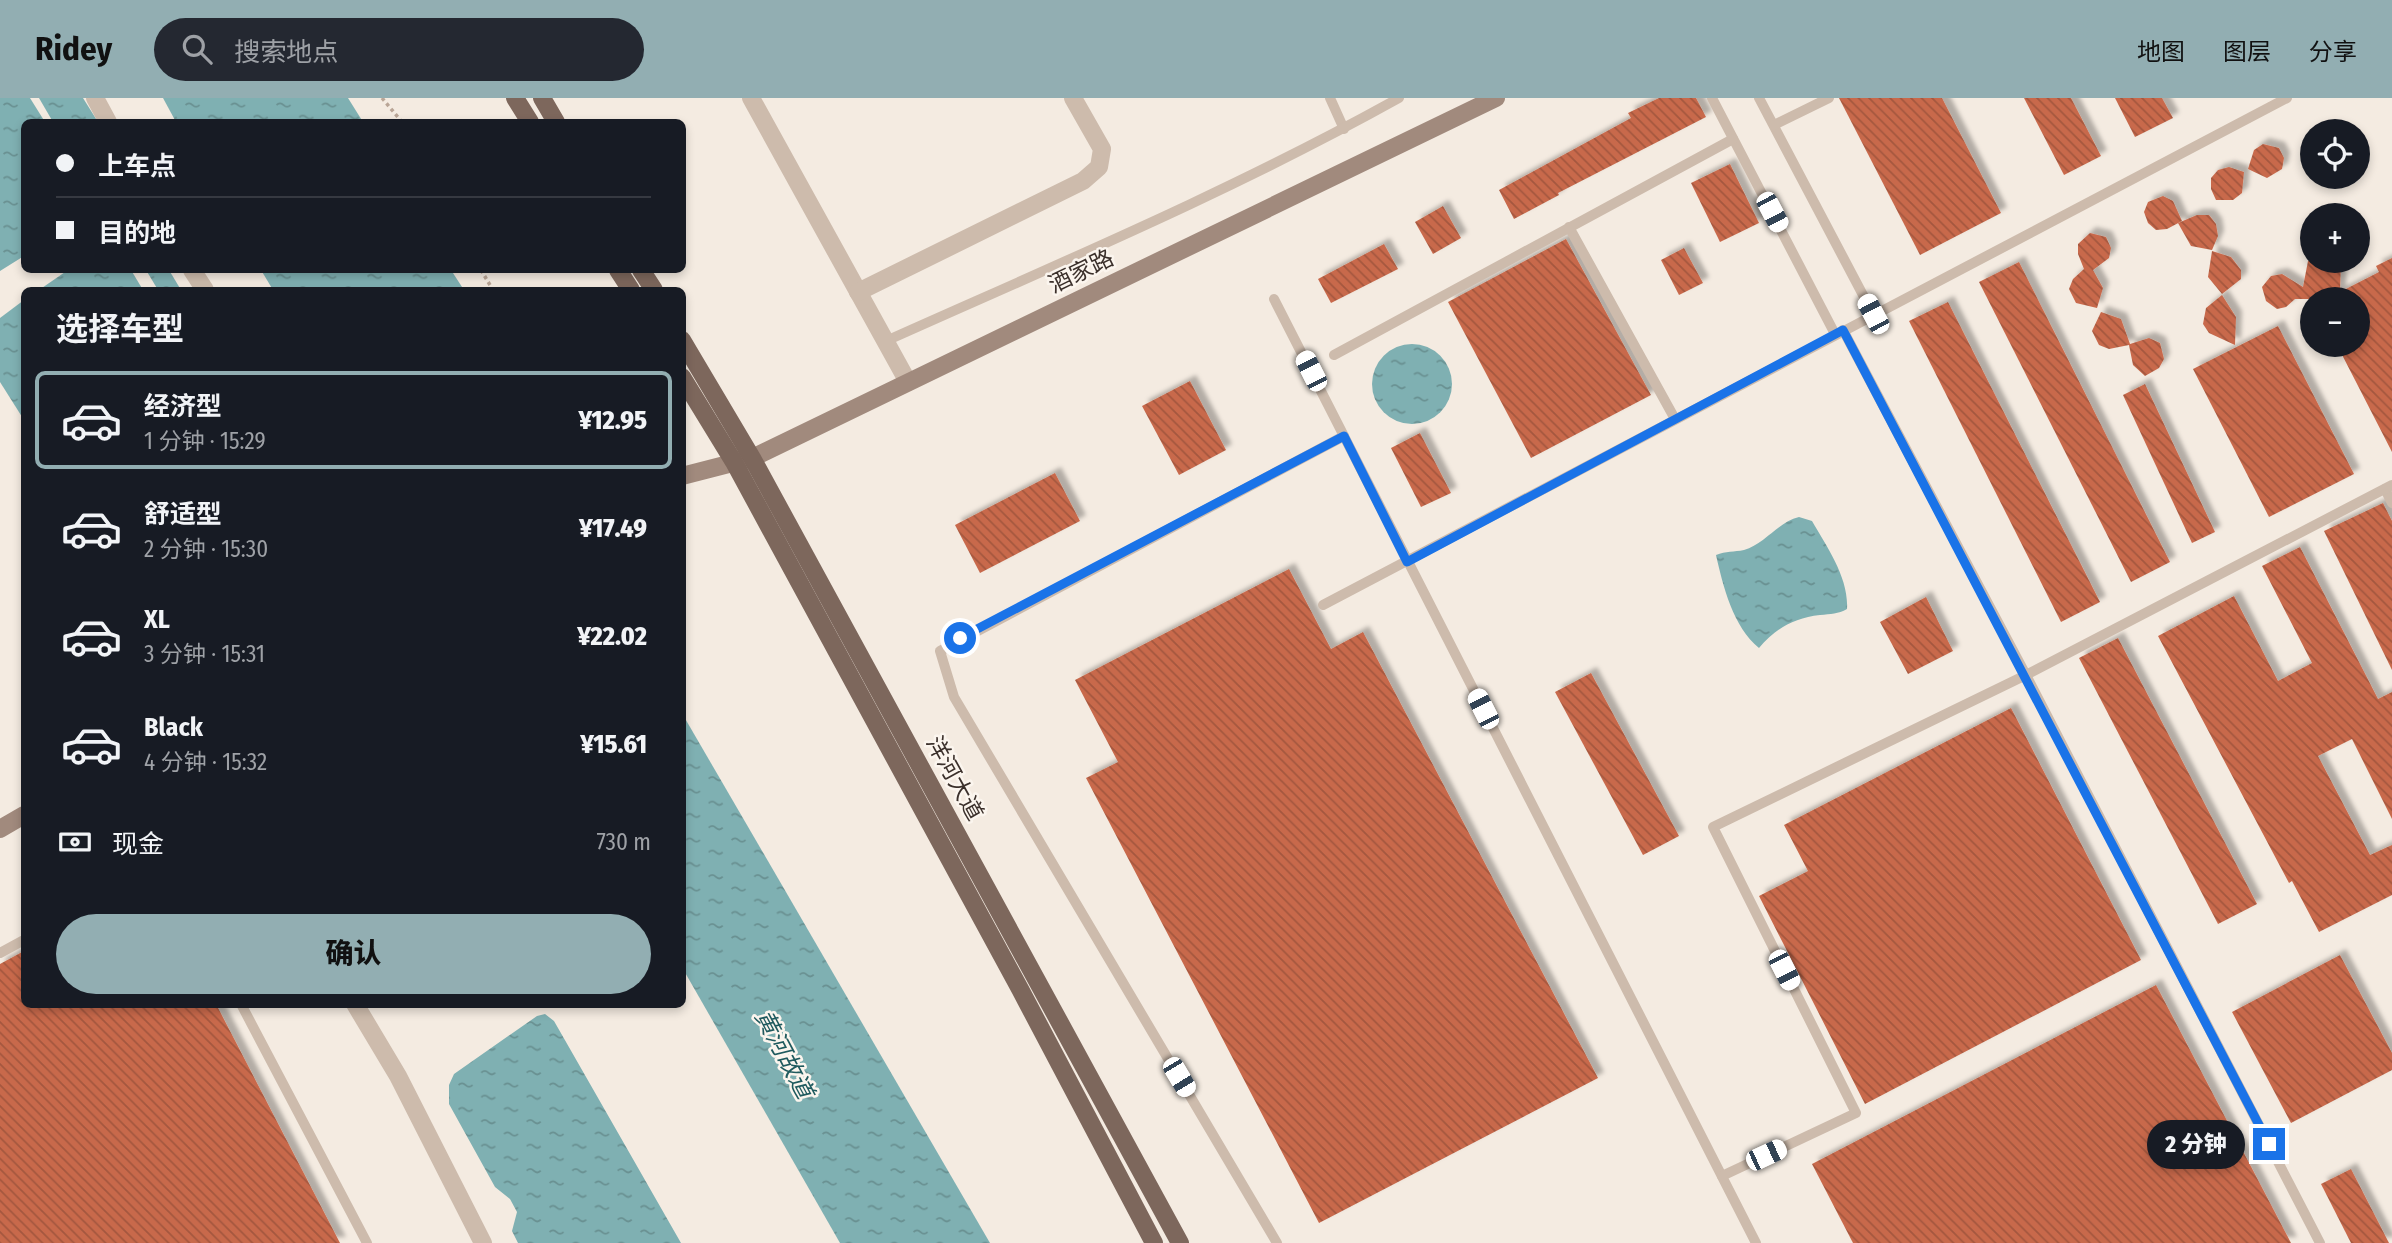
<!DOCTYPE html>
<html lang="zh">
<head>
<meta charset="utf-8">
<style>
	body { margin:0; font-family:"Fira Sans Condensed","Noto Sans SC",sans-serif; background:#242831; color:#f1f3f6; height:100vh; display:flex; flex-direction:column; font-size:26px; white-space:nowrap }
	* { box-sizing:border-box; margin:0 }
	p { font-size:23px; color:#9ea1a6 }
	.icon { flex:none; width:38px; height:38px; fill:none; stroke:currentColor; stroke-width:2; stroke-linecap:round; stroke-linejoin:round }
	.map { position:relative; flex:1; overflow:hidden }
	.details { position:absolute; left:21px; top:189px; width:665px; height:721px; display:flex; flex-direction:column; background:#171b24; border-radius:10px; box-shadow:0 4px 10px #0003 }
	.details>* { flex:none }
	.banner { position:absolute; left:21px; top:21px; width:665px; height:154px; border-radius:10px; box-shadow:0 4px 10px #0003; display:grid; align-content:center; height:154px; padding:0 35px; background:#171b24 }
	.controls { position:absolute; left:2300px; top:21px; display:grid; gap:14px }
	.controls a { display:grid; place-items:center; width:70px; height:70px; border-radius:50%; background:#171b24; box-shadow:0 4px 10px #0003; font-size:35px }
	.end { position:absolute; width:32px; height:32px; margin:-16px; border:9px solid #1a73e8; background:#fff; box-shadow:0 0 0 4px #fff }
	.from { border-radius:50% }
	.bubble { position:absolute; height:49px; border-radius:24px; background:#171b24; box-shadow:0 4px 10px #0003; font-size:23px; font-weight:800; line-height:49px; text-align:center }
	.car { position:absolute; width:21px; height:42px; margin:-21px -10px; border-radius:9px; box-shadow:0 0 5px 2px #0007; background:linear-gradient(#fff 24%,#345 0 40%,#fff 0 76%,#345 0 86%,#fff 0) }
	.banner b { display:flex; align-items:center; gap:24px; height:66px; font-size:26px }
	.banner b+b { border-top:2px solid #363941 }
	.banner i { width:18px; height:18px; background:#f1f3f6 }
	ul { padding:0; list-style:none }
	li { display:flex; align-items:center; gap:21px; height:98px; margin:0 14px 10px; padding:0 21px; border:4px solid transparent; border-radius:10px }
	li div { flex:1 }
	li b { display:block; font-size:26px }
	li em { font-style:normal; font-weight:800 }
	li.current { border-color:#92aeb2 }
	li>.icon { width:63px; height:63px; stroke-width:1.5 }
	h2 { padding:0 35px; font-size:32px; line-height:84px }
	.pay { display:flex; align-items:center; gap:18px; height:77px; padding:0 35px; font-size:26px }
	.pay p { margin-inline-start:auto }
	.button { display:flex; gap:14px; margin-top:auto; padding:14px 35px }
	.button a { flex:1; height:80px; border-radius:42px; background:#92aeb2; color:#111; font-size:28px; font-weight:800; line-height:80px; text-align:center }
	header { display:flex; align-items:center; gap:42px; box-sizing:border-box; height:98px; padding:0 35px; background:#92aeb2; color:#111 }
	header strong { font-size:33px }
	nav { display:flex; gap:38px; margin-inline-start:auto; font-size:24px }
	.search { width:490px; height:63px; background:#242831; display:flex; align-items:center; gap:18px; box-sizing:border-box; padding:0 24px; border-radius:38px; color:#9ea1a6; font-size:26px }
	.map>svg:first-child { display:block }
	.water { fill:url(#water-ripples) }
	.building { fill:url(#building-back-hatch); filter:url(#shadow) }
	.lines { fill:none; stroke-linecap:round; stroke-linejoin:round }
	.path { stroke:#b9a596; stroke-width:3.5; stroke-dasharray:3.5 3.5; stroke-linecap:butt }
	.lane { stroke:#cdbbac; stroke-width:10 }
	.street { stroke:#cdbbac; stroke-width:18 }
	.secondary { stroke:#a18a7d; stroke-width:18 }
	.primary { stroke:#7d675c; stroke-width:18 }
	.route { stroke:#1a73e8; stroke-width:9 }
	.labels { text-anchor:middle; stroke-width:5; stroke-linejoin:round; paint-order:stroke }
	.street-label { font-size:23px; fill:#3b302b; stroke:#fbf5ee }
	.water-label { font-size:24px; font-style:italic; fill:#1f5a5e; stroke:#fbf5ee }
</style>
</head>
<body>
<header>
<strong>Ridey</strong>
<div class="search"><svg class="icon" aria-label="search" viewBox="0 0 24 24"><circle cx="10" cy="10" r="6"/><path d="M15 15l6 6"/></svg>搜索地点</div>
<nav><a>地图</a><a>图层</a><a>分享</a></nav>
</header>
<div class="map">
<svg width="2392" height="1145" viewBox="0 0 2392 1145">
	<defs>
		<pattern id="water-ripples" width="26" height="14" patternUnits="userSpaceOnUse" patternTransform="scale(1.75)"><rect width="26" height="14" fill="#7fb0b2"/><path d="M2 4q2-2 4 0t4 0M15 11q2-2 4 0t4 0" fill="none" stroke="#699091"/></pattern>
		<pattern id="building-back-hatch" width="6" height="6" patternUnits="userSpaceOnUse" patternTransform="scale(1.75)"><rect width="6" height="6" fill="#c8694b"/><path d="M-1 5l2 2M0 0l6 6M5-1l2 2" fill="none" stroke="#a4573f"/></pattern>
		<filter id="shadow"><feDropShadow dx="6" dy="-6" stdDeviation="2" flood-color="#0004"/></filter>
	</defs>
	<rect width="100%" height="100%" fill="#f4ebe1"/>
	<g class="water">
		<path d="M0 0H30L45 24H24V158L0 173Z"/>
		<path d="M39 0H83L98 24H53Z"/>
		<path d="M163 0H348L363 24H176Z"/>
		<path d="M68 172H131L143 192H39Z"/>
		<path d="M146 172H169L181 192H158Z"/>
		<path d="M261 172H451L464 192H273Z"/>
		<path d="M24 202V322L0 284V220Z"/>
		<circle cx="1412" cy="286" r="40"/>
		<path d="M1799 419 1812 423C1827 449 1849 480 1847 511 1838 516 1831 516 1820 517 1794 520 1776 530 1759 550 1733 529 1723 488 1716 457 1726 453 1734 454 1744 452 1765 446 1778 424 1799 419Z"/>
		<path d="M683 617 990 1145H840L683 871Z"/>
		<path d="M545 916 554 923 681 1145H518L512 1133 517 1114 510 1101 495 1089 449 1006V987L454 976 537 918Z"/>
	</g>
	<g class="building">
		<path d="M1659 0H1696L1706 19 1558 95 1559 97 1514 121 1499 92 1631 20 1628 15Z"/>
		<path d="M1839 0H1942L2001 115 1920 157Z"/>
		<path d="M2024 0H2071L2101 58 2064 77Z"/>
		<path d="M2115 0H2162L2173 20 2135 39Z"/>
		<path d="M2263 46 2279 50 2284 60 2282 71 2267 80 2248 71 2254 52Z"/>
		<path d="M1730 66 1759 125 1720 144 1691 85Z"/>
		<path d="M2229 69 2244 74 2242 95 2233 102H2216L2211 91V80L2218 72Z"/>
		<path d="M2163 98 2173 103 2182 123 2167 131 2156 132 2148 125 2144 114 2148 104Z"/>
		<path d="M1443 108 1461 140 1433 156 1415 124Z"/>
		<path d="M2197 117H2209L2216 126 2218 138 2212 152 2191 148 2178 125Z"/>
		<path d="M2090 135 2106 139 2111 150 2109 160 2093 172 2103 190 2097 210 2076 205 2069 191 2073 181 2084 171 2078 156V146Z"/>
		<path d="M1566 141 1651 297 1531 360 1448 204Z"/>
		<path d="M1384 146 1398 171 1331 205 1318 181Z"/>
		<path d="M1684 150 1703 185 1679 197 1661 162Z"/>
		<path d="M2212 153 2231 159 2241 172V181L2222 196 2208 179Z"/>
		<path d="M2392 160V354L2337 247H2357V201H2295L2286 209 2277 211 2266 203 2262 189 2271 178 2282 176 2303 189 2308 163H2341L2340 194 2379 174 2376 168Z"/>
		<path d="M2019 164 2170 464 2131 484 1979 184Z"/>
		<path d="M2222 197 2236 219 2235 247 2209 235 2203 226 2206 210Z"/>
		<path d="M1948 204 2100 504 2061 524 1909 223Z"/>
		<path d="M2101 214 2121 221 2130 246 2149 240 2160 245 2164 261 2159 270 2145 278 2133 267 2129 247 2109 251 2099 247 2092 233Z"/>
		<path d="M2278 228 2354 376 2269 419 2193 271Z"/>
		<path d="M1190 283 1226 352 1179 377 1142 308Z"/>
		<path d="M2145 286 2215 434 2192 445 2123 297Z"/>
		<path d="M1420 335 1451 395 1421 409 1391 350Z"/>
		<path d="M1055 375 1080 423 980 475 955 427Z"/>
		<path d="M2383 405 2392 423V572L2324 433Z"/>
		<path d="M2300 449 2378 601 2392 594V721L2352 641 2318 658 2370 757 2392 747V797L2319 834 2292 783 2289 785 2158 538 2234 498 2278 583 2312 565 2262 468Z"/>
		<path d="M1289 471 1331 551 1363 534 1598 980 1319 1125 1086 680 1118 664 1075 582Z"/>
		<path d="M1926 499 1953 553 1908 576 1880 524Z"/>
		<path d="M2118 540 2257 806 2218 826 2079 560Z"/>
		<path d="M1591 575 1679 738 1643 757 1555 594Z"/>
		<path d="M2011 610 2141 862 1865 1006 1759 798 1808 773 1784 727Z"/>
		<path d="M24 853V906H216L340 1145H0V866Z"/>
		<path d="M2340 857 2392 955V972L2291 1025 2232 914Z"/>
		<path d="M2156 887 2291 1145H1853L1812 1066Z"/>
		<path d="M2351 1071 2389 1145H2351L2321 1086Z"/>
	</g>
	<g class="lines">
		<g class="path">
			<path d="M382 0 402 24"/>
			<path d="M481 172 493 192"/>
		</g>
		<g class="lane">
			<path d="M1330 0 1344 31"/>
			<path d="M1712 0 1835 236"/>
			<path d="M1759 0 1873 216"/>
			<path d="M1774 27 1829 0"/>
			<path d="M1569 129 1675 321"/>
			<path d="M1274 201 1756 1145"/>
			<path d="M1843 232 2026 577 2320 1145"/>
			<path d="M886 243C1058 166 1234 92 1399 0"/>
			<path d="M1334 257 1733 41"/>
			<path d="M2385 391 2392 405"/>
			<path d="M1323 507 2287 0"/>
			<path d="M0 855 24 842"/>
			<path d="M241 906 367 1145"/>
			<path d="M1722 1078 1856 1015 1713 729 2026 577 2392 387"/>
			<path d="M1277 1145 954 599 940 553 1344 338"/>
		</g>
		<g class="street">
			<path d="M95 0 108 24"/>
			<path d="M751 0 908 284"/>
			<path d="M192 172 205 192"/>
			<path d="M858 194 1083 83 1099 69 1102 51 1073 0"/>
			<path d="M355 906 398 978 483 1145"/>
		</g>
		<g class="secondary">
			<path d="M682 378 752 360 1496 0"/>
			<path d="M0 731 24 717"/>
		</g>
		<g class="primary">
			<path d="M515 0 530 24"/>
			<path d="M542 0 556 24"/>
			<path d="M618 172 631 192"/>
			<path d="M641 172 654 192"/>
			<path d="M682 242 752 360 1180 1145"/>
			<path d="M682 279 734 364 1020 891 1154 1145"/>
		</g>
	</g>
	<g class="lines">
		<path class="route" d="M960 540 1344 338 1407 464 1843 232 2269 1046"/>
	</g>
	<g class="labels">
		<g class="street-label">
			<text transform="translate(1081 173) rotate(-26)" y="8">酒家路</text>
			<text transform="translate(955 680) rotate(61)" y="8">洋河大道</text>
		</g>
		<g class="water-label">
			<text transform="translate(784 956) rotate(62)" y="8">黄河故道</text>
		</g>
	</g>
</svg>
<div class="controls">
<a><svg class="icon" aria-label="locate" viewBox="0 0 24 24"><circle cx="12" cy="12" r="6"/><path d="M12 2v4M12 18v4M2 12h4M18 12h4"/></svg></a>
<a>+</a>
<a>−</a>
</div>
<i class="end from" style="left:960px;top:540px"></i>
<i class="end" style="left:2269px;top:1046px"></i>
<div class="bubble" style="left:2147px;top:1022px;width:98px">2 分钟</div>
<i class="car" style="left:1772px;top:114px;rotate:152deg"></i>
<i class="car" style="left:1873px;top:216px;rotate:332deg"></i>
<i class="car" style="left:1311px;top:273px;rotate:333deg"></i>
<i class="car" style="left:1483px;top:611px;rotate:333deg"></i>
<i class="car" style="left:1784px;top:872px;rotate:153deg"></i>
<i class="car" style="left:1179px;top:979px;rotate:149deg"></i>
<i class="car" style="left:1766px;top:1057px;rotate:65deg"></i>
<div class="banner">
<b><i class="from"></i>上车点</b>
<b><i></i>目的地</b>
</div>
<section class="details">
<h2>选择车型</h2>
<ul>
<li class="current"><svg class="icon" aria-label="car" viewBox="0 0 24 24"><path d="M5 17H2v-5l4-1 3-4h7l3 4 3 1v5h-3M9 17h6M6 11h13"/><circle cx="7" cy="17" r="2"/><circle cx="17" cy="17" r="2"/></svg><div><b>经济型</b><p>1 分钟 · 15:29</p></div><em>¥12.95</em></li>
<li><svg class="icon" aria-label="car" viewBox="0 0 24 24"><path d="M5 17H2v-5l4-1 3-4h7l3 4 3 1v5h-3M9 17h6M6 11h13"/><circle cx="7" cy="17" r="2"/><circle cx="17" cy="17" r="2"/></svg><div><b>舒适型</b><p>2 分钟 · 15:30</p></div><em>¥17.49</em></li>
<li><svg class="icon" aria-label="car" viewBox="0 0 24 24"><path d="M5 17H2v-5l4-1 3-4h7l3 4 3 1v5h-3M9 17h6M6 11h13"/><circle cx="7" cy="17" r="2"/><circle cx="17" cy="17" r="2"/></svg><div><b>XL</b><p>3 分钟 · 15:31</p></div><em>¥22.02</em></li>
<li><svg class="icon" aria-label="car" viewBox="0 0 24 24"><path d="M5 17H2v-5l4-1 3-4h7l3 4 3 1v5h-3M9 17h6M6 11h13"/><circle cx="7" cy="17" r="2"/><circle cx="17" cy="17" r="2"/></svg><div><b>Black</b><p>4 分钟 · 15:32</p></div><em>¥15.61</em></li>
</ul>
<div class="pay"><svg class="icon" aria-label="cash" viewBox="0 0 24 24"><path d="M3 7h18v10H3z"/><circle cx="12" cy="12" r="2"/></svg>现金<p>730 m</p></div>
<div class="button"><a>确认</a></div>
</section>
</div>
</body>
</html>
